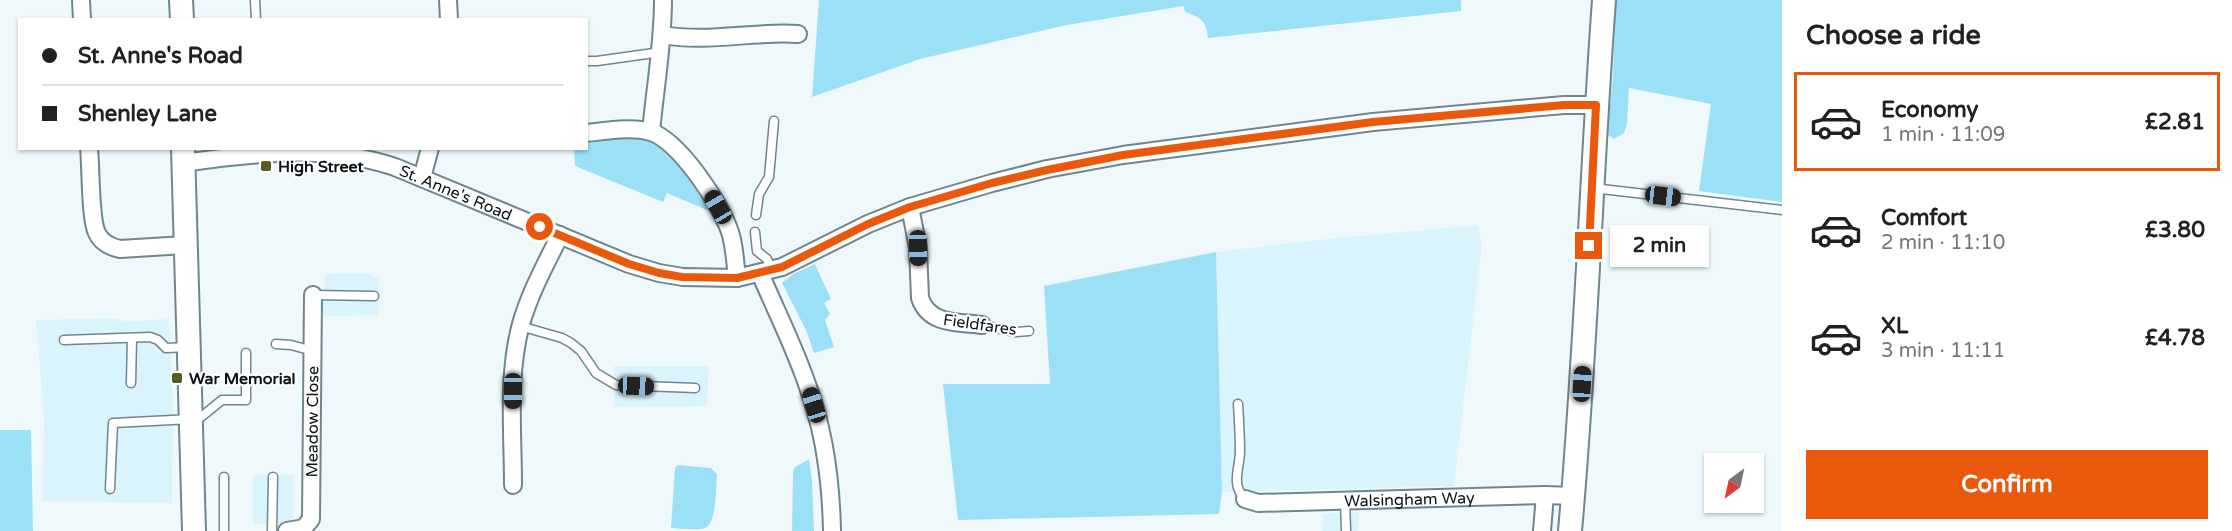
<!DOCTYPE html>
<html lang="en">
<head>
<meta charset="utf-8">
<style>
	body { margin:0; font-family:"Varela Round",sans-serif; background:#f6f6f6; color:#202124; height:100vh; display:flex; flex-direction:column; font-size:22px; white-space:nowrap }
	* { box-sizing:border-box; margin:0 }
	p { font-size:20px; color:#757577 }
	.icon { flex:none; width:33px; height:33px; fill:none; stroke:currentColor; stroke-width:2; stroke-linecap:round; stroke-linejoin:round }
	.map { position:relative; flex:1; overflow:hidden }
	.drawer { display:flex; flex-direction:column; background:#fff; width:450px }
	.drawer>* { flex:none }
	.banner { position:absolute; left:18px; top:18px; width:570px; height:132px; border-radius:0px; box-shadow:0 2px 4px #0004; display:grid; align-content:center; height:132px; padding:0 24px; background:#fff }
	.needle { width:39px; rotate:213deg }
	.tools { position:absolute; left:1704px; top:453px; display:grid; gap:12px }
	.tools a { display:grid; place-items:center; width:60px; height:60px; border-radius:0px; background:#fff; box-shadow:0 2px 4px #0004; font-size:30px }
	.end { position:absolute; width:27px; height:27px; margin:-14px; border:8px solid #ea580c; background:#fff; box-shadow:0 0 0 3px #fff }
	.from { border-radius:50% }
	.bubble { position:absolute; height:42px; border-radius:0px; background:#fff; box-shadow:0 2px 4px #0004; font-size:20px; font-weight:700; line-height:42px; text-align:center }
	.car { position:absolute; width:18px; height:36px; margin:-18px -9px; border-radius:8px; box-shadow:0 0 4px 2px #0007; background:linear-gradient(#222 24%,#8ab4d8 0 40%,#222 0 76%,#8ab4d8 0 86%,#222 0) }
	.banner b { display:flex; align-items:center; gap:21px; height:57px; font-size:22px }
	.banner b+b { border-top:2px solid #e0e0e0 }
	.banner i { width:15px; height:15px; background:#202124 }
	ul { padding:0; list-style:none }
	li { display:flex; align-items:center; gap:18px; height:99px; margin:0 12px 9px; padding:0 12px; border:3px solid transparent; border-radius:0px }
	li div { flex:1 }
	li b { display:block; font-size:22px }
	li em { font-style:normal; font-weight:700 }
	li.selected { border-color:#ea580c }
	li>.icon { width:54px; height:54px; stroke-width:1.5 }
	h2 { padding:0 24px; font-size:27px; line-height:72px }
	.action { display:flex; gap:12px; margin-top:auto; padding:12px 24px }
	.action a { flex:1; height:69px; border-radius:0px; background:#ea580c; color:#fff; font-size:24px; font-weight:700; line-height:69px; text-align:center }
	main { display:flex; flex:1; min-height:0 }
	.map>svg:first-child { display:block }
	.built { fill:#d9f4fd }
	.green { fill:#9be0f6 }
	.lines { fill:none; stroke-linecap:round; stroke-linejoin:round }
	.lane-casing { stroke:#6f868e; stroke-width:11 }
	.street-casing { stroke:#6f868e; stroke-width:20 }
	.secondary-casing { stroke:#6f868e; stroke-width:26 }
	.lane { stroke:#fff; stroke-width:8 }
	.street { stroke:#fff; stroke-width:16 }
	.secondary { stroke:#fff; stroke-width:22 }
	.route { stroke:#ea580c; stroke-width:8 }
	.poi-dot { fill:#5b5a27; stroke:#fff; stroke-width:2 }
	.labels { text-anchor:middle; stroke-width:4.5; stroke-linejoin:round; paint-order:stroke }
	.poi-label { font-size:16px; font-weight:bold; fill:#091214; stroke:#fff; text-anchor:start }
	.street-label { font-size:16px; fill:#091214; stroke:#fff }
</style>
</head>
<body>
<main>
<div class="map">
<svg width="1782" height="531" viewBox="0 0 1782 531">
	<rect width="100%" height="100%" fill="#eff9fc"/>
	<g class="built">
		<path d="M1478 225 1482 244 1454 486 1222 492 1216 252 1317 240Z"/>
		<path d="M367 273 379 278 378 315 321 316V302L325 300V274Z"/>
		<path d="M117 318 123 322 169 319 173 400 172 503 42 501 44 418 36 320Z"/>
		<path d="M614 366H709L707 406 614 407Z"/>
		<path d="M253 475H294L293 524H253Z"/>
		<path d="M1359 512 1358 531H1322L1323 514Z"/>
	</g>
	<g class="green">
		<path d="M819 0H1461V11L1208 38C1206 21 1202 18 1185 12L1184 6 1067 25 920 59 812 97Z"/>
		<path d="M1616 0H1782V202L1699 191 1711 104 1629 88 1627 124 1624 133 1614 139 1607 134 1613 76Z"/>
		<path d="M617 137C655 139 666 144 688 174 696 187 704 197 709 211L667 193 663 202 575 166 574 149 586 148 587 140Z"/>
		<path d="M1216 252 1222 492 1219 514 958 520 943 384H1050L1044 286Z"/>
		<path d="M815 264 831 299 824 303 830 314 825 320 834 347 814 353 806 330 782 283 793 274Z"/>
		<path d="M0 430H31L33 531H0Z"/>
		<path d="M809 459 812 480 814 531H792L793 474 794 468Z"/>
		<path d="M678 465 711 468 717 474C716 486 717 523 705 528 696 531 680 528 671 528L675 468Z"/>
	</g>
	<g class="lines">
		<defs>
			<g id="lane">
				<path d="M255 0 256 20"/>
				<path d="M586 61H597L661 52"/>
				<path d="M1593 188 1782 210"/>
				<path d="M756 215 759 194 769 177 774 121"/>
				<path d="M755 232 757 251 767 259 772 271"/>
				<path d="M313 295 374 296"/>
				<path d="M982 325 1016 332 1029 331"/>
				<path d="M520 326 562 338 571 343 581 351 596 373 616 385 695 388"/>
				<path d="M64 340 150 337 158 340 166 348 188 347"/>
				<path d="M276 344 291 345 313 351"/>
				<path d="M131 383 132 338"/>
				<path d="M1238 404C1239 420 1240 437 1240 453 1239 470 1231 485 1245 499"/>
				<path d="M110 489 113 423 192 419 201 417 222 400H246V353"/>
				<path d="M1345 500 1346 531"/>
				<path d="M224 531V477"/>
				<path d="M272 531 273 477"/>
			</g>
			<g id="street">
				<path d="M81 0 82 20"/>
				<path d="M448 0 449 20"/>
				<path d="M663 35C708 43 753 31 798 34"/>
				<path d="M651 132C655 88 663 45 663 0"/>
				<path d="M586 133C606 131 632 126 651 132 679 141 721 204 730 232 735 247 735 263 737 278"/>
				<path d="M89 148C91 167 90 220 97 233 101 242 111 247 120 249L185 245"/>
				<path id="s1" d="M183 163C254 153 326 144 395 167L629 264 659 273 683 277 737 278 782 267 868 224 910 207 992 183 1047 169 1123 155 1373 122 1564 105H1596"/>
				<path d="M422 178 430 148"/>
				<path d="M910 207 918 248 920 298C929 325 958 322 982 325"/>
				<path d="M760 273C776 311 795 348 808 387 825 433 831 482 832 531"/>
				<path d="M513 485C513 432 507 375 521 324 530 292 546 264 560 235"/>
				<path id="s2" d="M1245 499 1258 503 1545 495 1573 496"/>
				<path id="s3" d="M287 531 304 528 311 519 313 295"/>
				<path d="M1542 531 1545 495"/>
			</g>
			<g id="secondary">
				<path d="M181 0 182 20"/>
				<path d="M183 148 194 531"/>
				<path d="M1570 531C1586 354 1591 177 1604 0"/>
			</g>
		</defs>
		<use href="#lane" class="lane-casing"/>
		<use href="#street" class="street-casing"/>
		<use href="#secondary" class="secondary-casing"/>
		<use href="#lane" class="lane"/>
		<use href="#street" class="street"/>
		<use href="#secondary" class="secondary"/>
	</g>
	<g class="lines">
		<path class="route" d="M540 227 629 264 659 273 682 277 737 278 782 267 868 224 910 207 992 183 1047 170 1123 155 1373 122 1564 105H1596L1589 246"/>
	</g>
	<g class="poi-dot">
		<rect x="260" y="160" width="12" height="12" rx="3"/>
		<rect x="171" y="372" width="12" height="12" rx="3"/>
	</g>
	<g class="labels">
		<g class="poi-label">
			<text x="278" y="172">High Street</text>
			<text x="189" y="384">War Memorial</text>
		</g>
		<g class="street-label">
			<text dy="6" stroke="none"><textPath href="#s1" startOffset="280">St. Anne's Road</textPath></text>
			<text transform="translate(980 324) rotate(8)" y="6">Fieldfares</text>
			<text dy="6" stroke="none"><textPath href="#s3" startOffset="126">Meadow Close</textPath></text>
			<text dy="6" stroke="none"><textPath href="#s2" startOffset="165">Walsingham Way</textPath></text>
		</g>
	</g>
</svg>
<div class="tools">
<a><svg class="needle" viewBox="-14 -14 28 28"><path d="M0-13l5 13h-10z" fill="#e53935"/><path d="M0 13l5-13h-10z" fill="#757577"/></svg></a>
</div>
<i class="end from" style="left:540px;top:227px"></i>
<i class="end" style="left:1589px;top:246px"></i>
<div class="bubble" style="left:1610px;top:225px;width:99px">2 min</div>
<i class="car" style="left:1663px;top:196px;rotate:97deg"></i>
<i class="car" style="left:718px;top:207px;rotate:330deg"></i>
<i class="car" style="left:918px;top:248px;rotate:179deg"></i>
<i class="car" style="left:1582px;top:384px;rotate:3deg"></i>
<i class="car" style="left:636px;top:386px;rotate:92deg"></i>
<i class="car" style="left:513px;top:391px;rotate:180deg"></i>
<i class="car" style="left:814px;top:405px;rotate:343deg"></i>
<div class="banner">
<b><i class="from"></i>St. Anne's Road</b>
<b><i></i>Shenley Lane</b>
</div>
</div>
<section class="drawer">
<h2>Choose a ride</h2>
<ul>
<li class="selected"><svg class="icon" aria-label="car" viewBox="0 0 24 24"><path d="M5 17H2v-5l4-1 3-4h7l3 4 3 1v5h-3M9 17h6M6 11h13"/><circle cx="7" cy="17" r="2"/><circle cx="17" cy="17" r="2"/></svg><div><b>Economy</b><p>1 min · 11:09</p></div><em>£2.81</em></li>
<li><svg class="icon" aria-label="car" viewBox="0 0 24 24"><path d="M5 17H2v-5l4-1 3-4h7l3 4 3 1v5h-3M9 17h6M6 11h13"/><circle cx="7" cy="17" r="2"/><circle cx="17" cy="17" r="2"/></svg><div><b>Comfort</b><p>2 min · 11:10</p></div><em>£3.80</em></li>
<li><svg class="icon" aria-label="car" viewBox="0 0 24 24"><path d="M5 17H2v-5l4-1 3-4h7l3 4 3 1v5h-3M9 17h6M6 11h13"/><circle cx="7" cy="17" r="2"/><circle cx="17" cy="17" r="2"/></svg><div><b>XL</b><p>3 min · 11:11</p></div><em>£4.78</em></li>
</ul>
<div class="action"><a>Confirm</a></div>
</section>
</main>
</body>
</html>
